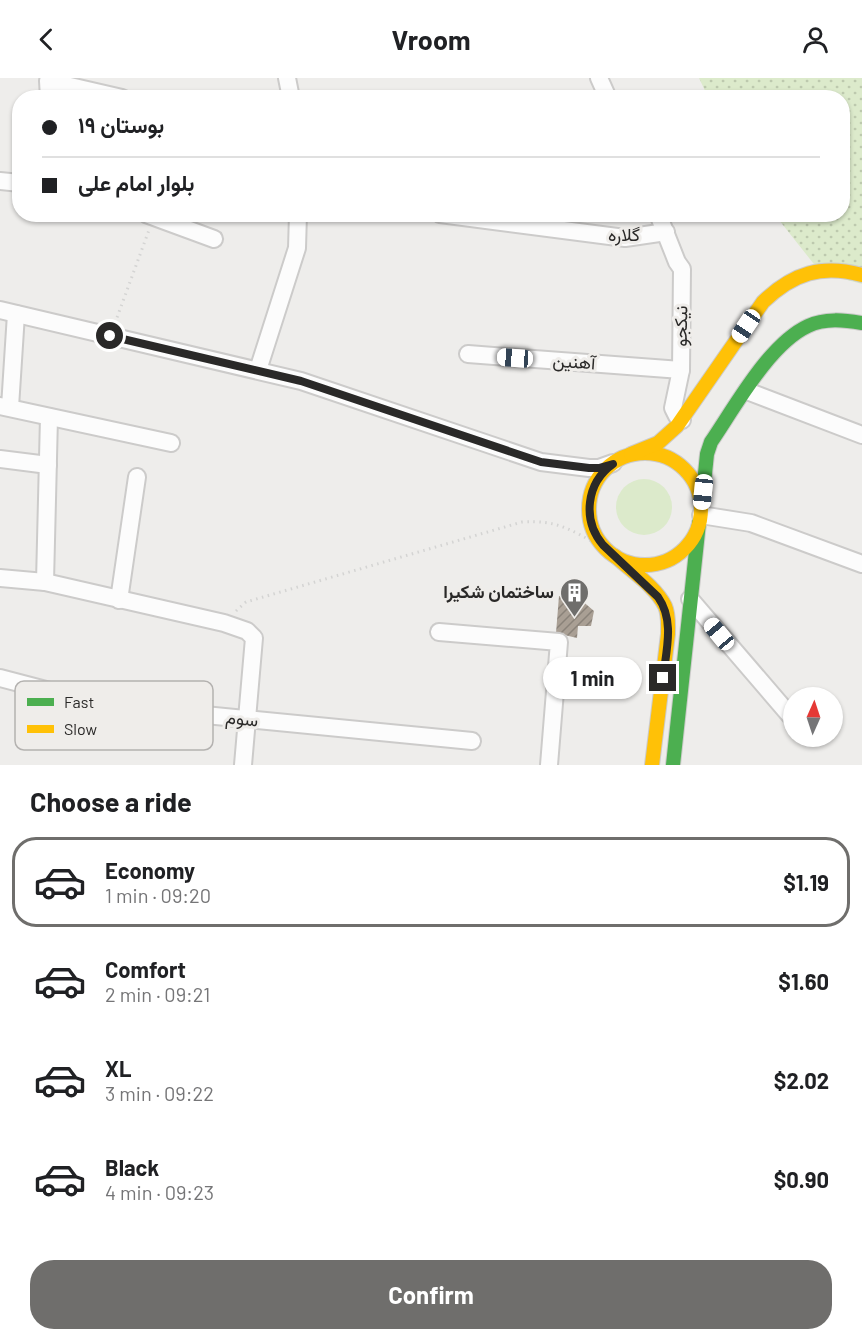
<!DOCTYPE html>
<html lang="en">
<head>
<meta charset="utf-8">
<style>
	body { margin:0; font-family:Barlow,Vazirmatn,sans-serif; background:#f6f6f6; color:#202124; height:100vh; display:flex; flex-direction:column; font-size:22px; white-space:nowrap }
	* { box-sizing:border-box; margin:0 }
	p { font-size:20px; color:#757577 }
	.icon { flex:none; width:33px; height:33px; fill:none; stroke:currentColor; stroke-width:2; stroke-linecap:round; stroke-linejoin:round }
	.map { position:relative; height:687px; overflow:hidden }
	.side { display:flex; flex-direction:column; background:#fff; flex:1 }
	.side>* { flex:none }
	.guide { position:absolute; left:12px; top:12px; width:838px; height:132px; border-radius:24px; box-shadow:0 2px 4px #0004; display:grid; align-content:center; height:132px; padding:0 30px; background:#fff }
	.needle { width:39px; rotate:3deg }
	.fabs { position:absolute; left:783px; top:609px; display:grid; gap:12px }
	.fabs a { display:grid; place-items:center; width:60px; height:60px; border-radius:50%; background:#fff; box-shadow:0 2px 4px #0004; font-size:30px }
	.end { position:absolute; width:27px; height:27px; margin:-14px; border:8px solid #2a2928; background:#fff; box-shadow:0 0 0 3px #fff }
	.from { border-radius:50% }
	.bubble { position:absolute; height:42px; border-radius:21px; background:#fff; box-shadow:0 2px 4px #0004; font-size:20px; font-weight:700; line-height:42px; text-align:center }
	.car { position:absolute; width:18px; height:36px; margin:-18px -9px; border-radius:8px; box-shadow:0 0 4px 2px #0007; background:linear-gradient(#fff 24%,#345 0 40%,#fff 0 76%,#345 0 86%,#fff 0) }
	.guide b { display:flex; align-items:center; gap:21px; height:57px; font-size:22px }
	.guide b+b { border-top:2px solid #e0e0e0 }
	.guide i { width:15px; height:15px; background:#202124 }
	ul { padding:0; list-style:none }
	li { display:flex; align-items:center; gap:18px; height:90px; margin:0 12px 9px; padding:0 18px; border:3px solid transparent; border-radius:24px }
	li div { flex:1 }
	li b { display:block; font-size:22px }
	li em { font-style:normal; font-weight:700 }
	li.on { border-color:#6f6e6c }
	li>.icon { width:54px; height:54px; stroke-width:1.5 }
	h2 { padding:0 30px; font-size:27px; line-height:72px }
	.action { display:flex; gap:12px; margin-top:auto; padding:12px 30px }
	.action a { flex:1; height:69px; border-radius:24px; background:#6f6e6c; color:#fff; font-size:24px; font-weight:700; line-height:69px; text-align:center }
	header { display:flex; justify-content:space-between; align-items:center; height:78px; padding:0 30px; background:#fff; font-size:27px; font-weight:700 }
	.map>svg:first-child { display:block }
	.grass { fill:#dceacb }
	.park { fill:url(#park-dots) }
	.building { fill:url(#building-hatch) }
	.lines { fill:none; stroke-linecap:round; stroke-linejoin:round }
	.street-casing { stroke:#cccbca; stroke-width:20 }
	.fast-casing { stroke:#cccbca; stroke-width:16 }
	.slow-casing { stroke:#cccbca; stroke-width:16 }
	.path { stroke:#d4d4d3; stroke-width:3; stroke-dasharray:1.5 4.5; stroke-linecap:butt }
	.street { stroke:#fcfcfc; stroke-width:16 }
	.fast { stroke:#4caf50; stroke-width:14 }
	.slow { stroke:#ffc107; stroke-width:14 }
	.route { stroke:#2a2928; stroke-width:8 }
	.labels { text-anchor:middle; stroke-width:6; stroke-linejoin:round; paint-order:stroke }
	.street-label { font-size:18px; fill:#2a2928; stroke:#efedea }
	.poi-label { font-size:18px; font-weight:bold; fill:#2a2928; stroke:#efedea; text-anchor:end }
	.key { fill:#efedea; stroke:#b4b2b0; stroke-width:1.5 }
	.key-label { font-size:16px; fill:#2a2928 }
</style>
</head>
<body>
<header><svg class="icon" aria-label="back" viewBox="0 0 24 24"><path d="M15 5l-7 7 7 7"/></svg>Vroom<svg class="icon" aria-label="person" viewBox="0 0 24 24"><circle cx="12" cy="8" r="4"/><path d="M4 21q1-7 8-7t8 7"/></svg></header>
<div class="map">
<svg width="862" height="687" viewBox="0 0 862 687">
	<defs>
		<pattern id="park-dots" width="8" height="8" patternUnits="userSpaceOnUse" patternTransform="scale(1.5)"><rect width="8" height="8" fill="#dceacb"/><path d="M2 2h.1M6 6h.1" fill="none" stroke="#bdc9ae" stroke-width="1.8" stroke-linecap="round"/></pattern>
		<pattern id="building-hatch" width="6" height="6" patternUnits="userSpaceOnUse" patternTransform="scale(1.5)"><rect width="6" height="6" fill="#a99f94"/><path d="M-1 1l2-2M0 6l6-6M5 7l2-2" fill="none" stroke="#8a8279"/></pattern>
	</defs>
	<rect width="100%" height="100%" fill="#eeedeb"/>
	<circle class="grass" cx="644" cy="429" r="28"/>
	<path class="park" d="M699 0H862V206L821 195 775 137 843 136V20L708 19Z"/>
	<path class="building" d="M559 518 580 521 594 533 591 548H578L577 560 556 555Z"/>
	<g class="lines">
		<defs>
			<g id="street">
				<path d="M287 0 291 20"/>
				<path d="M599 0 608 20"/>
				<path d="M49 20 48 3 122 20"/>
				<path d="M0 103 20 105"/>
				<path d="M146 136 214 161"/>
				<path d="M440 136 625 160 666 154"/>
				<path d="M658 136 677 184 682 191 681 292 673 330 677 338 682 342"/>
				<path d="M0 232 301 303 541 384 589 390H599L613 385"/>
				<path d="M468 276 681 292"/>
				<path d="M258 292 297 170 298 136"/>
				<path d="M747 313 862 357"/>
				<path d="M0 328 171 365"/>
				<path d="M10 329 16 236"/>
				<path d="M0 381 48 387"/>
				<path d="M701 437 751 445 862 486"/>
				<path d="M0 500 45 504 224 545 247 553 254 560 243 687"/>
				<path d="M45 504 49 339"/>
				<path d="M690 521 793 641"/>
				<path d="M119 522 137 399"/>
				<path d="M439 554 559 564 549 687"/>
				<path d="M0 600 103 627 472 663"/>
				<path d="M556 602 598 605"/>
			</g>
			<g id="fast">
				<path d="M702 425 707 376 711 364C735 329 769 266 808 248 825 240 844 242 862 245"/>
				<path d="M673 687 699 445"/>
			</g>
			<g id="slow">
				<circle cx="645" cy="431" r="56"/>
				<path d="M631 376 658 365 677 348 763 224C793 195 822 186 862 197"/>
				<path d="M615 478C631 493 655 508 665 528 669 537 668 547 668 556L652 687"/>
			</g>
		</defs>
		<use href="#street" class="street-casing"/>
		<use href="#fast" class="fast-casing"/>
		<use href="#slow" class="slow-casing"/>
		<g class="path">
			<path d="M115 245 149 152"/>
			<path d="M236 533 246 524 522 444C557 442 569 451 599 467"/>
		</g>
		<use href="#street" class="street"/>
		<use href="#fast" class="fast"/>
		<use href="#slow" class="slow"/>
	</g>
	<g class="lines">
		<path class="route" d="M110 258 301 303 541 384 589 390H599L613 386C586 405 582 442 603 467L658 519C675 543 666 573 663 600"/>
	</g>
	<defs>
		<symbol id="building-pin" viewBox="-11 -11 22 30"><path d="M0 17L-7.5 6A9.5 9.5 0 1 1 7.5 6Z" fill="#6f6e6c" stroke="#efedea"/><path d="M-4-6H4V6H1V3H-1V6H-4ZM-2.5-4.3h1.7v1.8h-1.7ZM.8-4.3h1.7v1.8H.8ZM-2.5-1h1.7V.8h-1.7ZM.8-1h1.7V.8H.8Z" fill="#fff"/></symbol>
	</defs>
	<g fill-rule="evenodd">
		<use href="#building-pin" x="558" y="498" width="33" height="45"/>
	</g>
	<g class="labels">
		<g class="street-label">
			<text x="624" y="163">گلاره</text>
			<text transform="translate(681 248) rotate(-89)" y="6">نیکجو</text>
			<text transform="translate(574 284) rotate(4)" y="6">آهنین</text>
			<text transform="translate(242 641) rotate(6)" y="6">سوم</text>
		</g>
		<g class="poi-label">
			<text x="554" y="520">ساختمان شکیرا</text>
		</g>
	</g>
	<rect x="15" y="603" width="198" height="69" rx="9" class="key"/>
	<rect x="27" y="620" width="27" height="8" fill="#4caf50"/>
	<rect x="27" y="647" width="27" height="8" fill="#ffc107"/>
	<g class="key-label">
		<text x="64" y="630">Fast</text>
		<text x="64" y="657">Slow</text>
	</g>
</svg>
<div class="fabs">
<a><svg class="needle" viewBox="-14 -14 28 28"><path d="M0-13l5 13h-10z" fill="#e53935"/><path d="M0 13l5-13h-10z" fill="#757577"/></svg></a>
</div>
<i class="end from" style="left:110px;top:258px"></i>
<i class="end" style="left:663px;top:600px"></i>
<div class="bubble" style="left:543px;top:579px;width:99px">1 min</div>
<i class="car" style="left:746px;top:248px;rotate:214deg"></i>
<i class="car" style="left:515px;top:280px;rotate:274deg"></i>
<i class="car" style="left:703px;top:414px;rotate:186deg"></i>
<i class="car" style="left:719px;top:556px;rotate:320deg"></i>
<div class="guide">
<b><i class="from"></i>بوستان ۱۹</b>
<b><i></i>بلوار امام علی</b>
</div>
</div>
<section class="side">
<h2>Choose a ride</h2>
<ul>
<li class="on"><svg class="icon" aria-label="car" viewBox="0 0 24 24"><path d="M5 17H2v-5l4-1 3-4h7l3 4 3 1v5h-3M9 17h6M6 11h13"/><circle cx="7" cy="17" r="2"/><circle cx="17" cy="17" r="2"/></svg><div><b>Economy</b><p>1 min · 09:20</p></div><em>$1.19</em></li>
<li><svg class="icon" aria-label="car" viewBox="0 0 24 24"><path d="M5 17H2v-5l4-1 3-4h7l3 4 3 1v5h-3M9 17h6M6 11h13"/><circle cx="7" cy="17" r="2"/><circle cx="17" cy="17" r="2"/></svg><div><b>Comfort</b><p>2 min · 09:21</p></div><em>$1.60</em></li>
<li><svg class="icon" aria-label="car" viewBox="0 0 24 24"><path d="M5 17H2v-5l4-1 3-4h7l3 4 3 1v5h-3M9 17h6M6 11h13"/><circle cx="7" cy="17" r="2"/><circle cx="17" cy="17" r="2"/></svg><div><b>XL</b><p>3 min · 09:22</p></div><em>$2.02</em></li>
<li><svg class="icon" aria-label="car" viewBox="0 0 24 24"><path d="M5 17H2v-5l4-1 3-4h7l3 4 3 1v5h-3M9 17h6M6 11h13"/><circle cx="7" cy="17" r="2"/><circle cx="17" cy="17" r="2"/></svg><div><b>Black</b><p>4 min · 09:23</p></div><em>$0.90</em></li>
</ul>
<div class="action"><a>Confirm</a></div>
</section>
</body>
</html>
